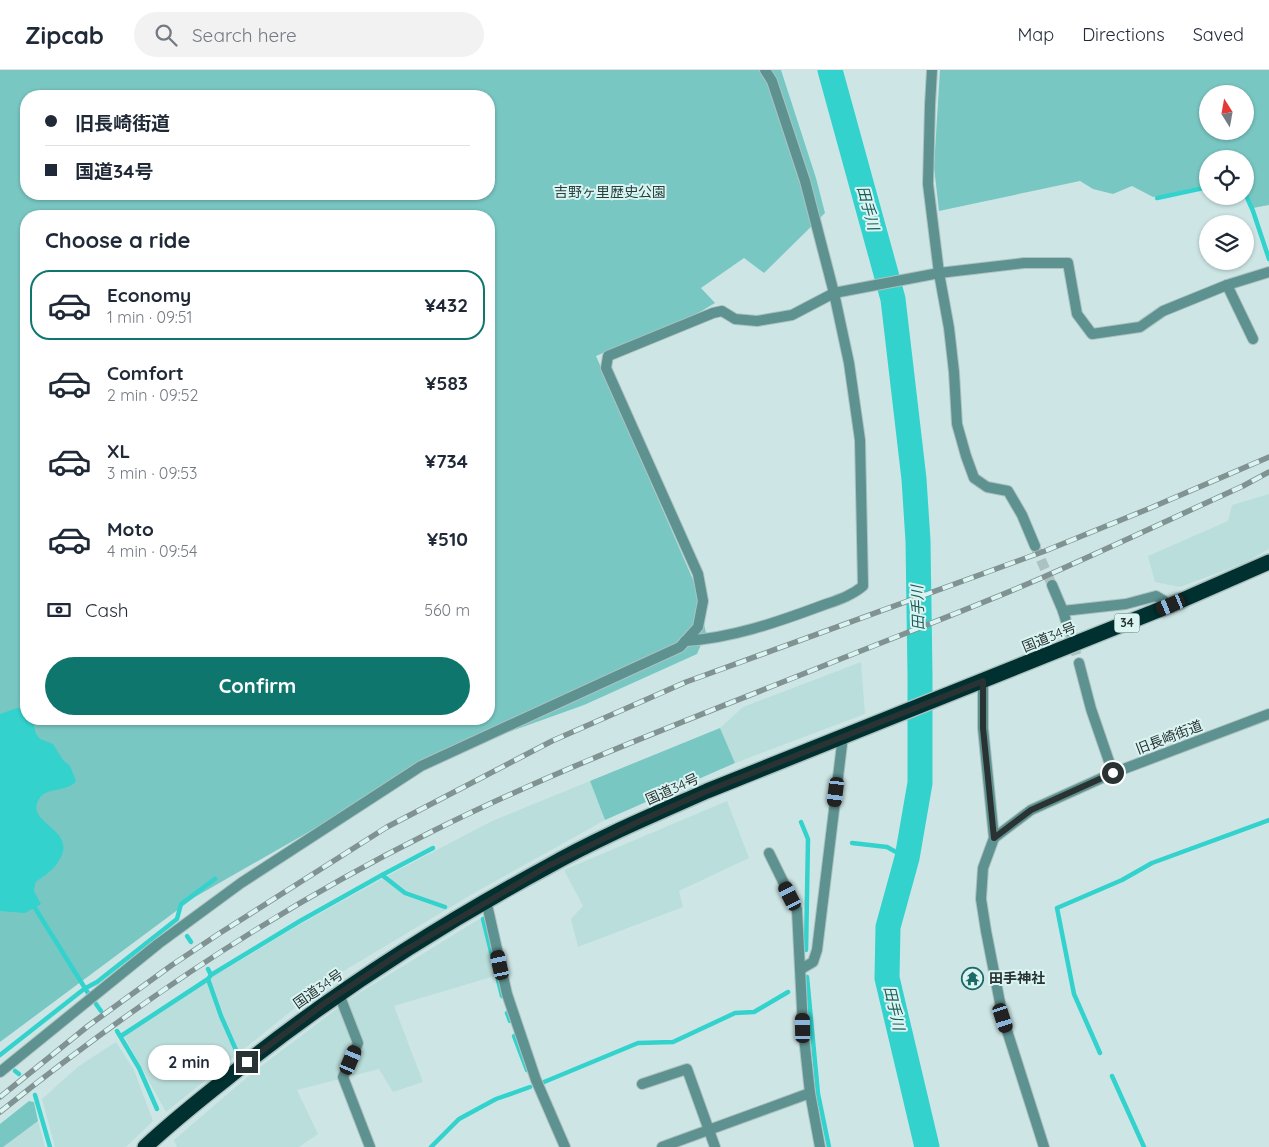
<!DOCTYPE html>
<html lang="en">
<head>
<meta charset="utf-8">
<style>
	body { margin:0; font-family:Quicksand,"Noto Sans JP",sans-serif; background:#f2f2f3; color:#1f2937; height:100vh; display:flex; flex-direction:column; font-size:19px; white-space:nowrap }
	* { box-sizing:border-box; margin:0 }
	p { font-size:16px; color:#747a83 }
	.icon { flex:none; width:28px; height:28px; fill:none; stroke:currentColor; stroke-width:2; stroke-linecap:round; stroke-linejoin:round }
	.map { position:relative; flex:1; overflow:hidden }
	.side { position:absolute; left:20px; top:140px; width:475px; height:515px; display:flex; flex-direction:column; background:#fff; border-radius:20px; box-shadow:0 1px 4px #0004 }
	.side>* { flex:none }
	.banner { position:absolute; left:20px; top:20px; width:475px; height:110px; border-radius:20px; box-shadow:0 1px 4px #0004; display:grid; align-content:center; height:110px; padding:0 25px; background:#fff }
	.needle { width:32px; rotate:349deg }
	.buttons { position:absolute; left:1199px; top:15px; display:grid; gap:10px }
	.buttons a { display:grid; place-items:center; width:55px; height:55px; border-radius:50%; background:#fff; box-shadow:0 1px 4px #0004; font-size:25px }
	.end { position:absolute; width:22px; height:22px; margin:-11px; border:6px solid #293333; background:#fff; box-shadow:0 0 0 2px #fff }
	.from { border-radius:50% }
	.bubble { position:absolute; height:35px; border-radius:18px; background:#fff; box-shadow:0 1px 4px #0004; font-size:16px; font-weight:800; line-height:35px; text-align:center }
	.car { position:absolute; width:15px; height:30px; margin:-15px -8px; border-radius:6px; box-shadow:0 0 4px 1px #0007; background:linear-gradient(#222 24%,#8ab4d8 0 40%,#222 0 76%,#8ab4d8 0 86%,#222 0) }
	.banner b { display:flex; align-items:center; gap:18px; height:48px; font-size:19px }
	.banner b+b { border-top:1px solid #e0e1e3 }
	.banner i { width:12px; height:12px; background:#1f2937 }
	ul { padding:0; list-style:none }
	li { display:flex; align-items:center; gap:15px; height:70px; margin:0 10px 8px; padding:0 15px; border:2px solid transparent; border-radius:20px }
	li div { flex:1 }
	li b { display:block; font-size:19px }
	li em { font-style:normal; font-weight:800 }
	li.on { border-color:#0f766e }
	li>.icon { width:45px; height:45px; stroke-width:1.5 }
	h2 { padding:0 25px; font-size:22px; line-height:60px }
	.pay { display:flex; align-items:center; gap:12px; height:55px; padding:0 25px; font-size:19px }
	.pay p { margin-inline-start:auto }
	.button { display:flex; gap:10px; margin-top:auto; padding:10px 25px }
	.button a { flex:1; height:58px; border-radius:30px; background:#0f766e; color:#fff; font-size:20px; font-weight:800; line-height:58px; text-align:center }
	header { display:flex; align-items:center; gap:30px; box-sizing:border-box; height:70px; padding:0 25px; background:#fff; border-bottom:1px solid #e0e1e3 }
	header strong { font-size:24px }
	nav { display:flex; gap:28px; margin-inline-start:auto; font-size:18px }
	.search { width:350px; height:45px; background:#f2f2f3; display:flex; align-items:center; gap:12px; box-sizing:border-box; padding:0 18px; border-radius:28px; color:#747a83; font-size:19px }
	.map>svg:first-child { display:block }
	.built { fill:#badedb }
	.green { fill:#79c7c3; fill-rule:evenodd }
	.water { fill:#33d2cd }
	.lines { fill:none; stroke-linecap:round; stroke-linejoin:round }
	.stream { stroke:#33d2cd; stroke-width:4.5 }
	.river { stroke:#33d2cd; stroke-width:25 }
	.street-tunnel { stroke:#acc2c1; stroke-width:10; stroke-dasharray:10 5; stroke-linecap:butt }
	.street-casing { stroke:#acc2c1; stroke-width:12 }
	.highway-casing { stroke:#acc2c1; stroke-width:18 }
	.street { stroke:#5e9290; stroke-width:10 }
	.highway { stroke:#00302f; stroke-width:15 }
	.rail-casing { stroke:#809291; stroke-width:5.5 }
	.rail { stroke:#daf4f2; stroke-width:4; stroke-dasharray:11; stroke-linecap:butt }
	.route { stroke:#293333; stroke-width:6 }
	.labels { text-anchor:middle; stroke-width:4; stroke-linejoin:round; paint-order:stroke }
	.shield { fill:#daf4f2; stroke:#5e6d6c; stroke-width:1 }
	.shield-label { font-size:12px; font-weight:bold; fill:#293333 }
	.park-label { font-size:14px; fill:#27403f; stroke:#daf4f2 }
	.street-label { font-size:14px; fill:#293333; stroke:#daf4f2 }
	.poi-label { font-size:14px; font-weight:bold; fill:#293333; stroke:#daf4f2; text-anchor:start }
	.water-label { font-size:15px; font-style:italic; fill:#1c5a58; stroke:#daf4f2 }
</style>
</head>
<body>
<header>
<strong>Zipcab</strong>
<div class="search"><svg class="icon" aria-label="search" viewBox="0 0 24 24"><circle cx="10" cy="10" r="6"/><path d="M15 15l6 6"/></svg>Search here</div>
<nav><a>Map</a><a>Directions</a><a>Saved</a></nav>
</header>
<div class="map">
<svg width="1269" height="1077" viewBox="0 0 1269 1077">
	<rect width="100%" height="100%" fill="#cde6e5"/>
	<g class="built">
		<path d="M1269 424V479L1244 493 1180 517 1155 512 1148 486 1228 451 1232 435Z"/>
		<path d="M861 592 865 644 735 693 720 658 743 637Z"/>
		<path d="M590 711 605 750 474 823 332 908 166 1042 124 966 214 906 301 854 389 805 492 751Z"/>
		<path d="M727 731 749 788 679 821 683 837 578 877 571 849 583 836 564 800Z"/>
		<path d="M494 840 508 902 394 936 423 1012 393 1022 379 999 297 1020 318 1064 299 1077H177L174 1070 252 1003 351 928Z"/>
		<path d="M116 972 134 1000 153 1051 126 1077H55L42 1029 79 996Z"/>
		<path d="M38 1051 45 1077H3Z"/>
	</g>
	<g class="green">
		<path d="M0 0H781L816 108 825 143 764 203 744 188 701 218 715 233 693 246 596 286 694 512 706 563 697 584 584 635 492 668 389 716 195 827 0 972ZM26 26H489V124H26ZM26 146H489V649H26Z"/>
		<path d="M940 0H1269V135L1253 138 1245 119V89H1208L1207 115 1153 127 1132 116 1113 124 1093 119 1080 111 939 141 934 97ZM1208 24H1245V61H1208Z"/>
		<path d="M720 658 735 693 605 750 590 711Z"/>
		<path d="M29 1031 34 1032 38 1051 3 1077H0V1054Z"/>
	</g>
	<path class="water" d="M17 638 23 639 26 641V649H32L36 664 40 669 53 674 63 690 70 696 76 711C67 723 47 716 39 729 23 755 84 759 56 795 51 802 41 807 35 813L34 821 41 834 25 843 0 841V644Z"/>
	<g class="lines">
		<g class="stream">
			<path d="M1245 123 1253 141 1269 189"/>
			<path d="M1157 128 1208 117"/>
			<path d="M801 752 808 769 806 880"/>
			<path d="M852 773 887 777 907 788"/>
			<path d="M382 805 433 778"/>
			<path d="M35 838 88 923"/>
			<path d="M483 849 502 926"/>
			<path d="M187 866 191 872"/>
			<path d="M208 899 211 905 208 909 221 946 236 980"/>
			<path d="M211 905 300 851 382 805 405 823 445 837"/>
			<path d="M807 907 818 1024 829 1077"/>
			<path d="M96 934 101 941"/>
			<path d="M507 943 510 951"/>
			<path d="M117 961 139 998 157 1039"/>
			<path d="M121 966 208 909"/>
			<path d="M514 966 527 1000"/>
			<path d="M1100 983 1074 924 1057 838 1122 810 1152 793 1269 750"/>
			<path d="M0 985 84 919 97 912 177 849 181 834 215 809"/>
			<path d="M15 1001 19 1004"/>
			<path d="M1112 1006 1144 1077"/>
			<path d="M544 1012 638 973 673 972 735 943 754 942 788 922"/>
			<path d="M35 1025 50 1077"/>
			<path d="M431 1077 459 1049 496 1029 530 1017"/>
		</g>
		<path class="river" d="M830 0 893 229 914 409 918 471 920 605V713L907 788 888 857 887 908 927 1077"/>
		<g class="street-tunnel">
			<path d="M1035 476 1052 515"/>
			<path d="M1069 561 1079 593"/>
		</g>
		<defs>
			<g id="street">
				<path d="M932 0 930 35 928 114 939 203 949 258 954 302 957 354 966 386 974 408 987 417 1008 421 1022 445 1035 476"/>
				<path d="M1227 215 1253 269"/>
				<path d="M1052 515 1063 541 1069 561"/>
				<path d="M1063 541 1126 534 1156 526 1171 535"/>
				<path d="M685 571C731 568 775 553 818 537 834 531 850 527 863 516L860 370 849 293 834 223 805 111 772 11 765 0"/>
				<path d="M1079 593 1091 639 1113 703"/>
				<path d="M983 611V658L994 768"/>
				<path d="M769 783 797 840 803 958 810 1023 820 1077"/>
				<path d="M485 832 488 839 507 924 536 1010 565 1077"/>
				<path d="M801 899 813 892 817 880 843 666"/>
				<path d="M339 924 358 973 343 1007 370 1077"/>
				<path d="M0 1002 158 874 241 813 421 696 680 577 698 557 703 531 698 504 606 298 608 286 713 243 722 241 735 249 757 251 792 245 834 223 939 203 1024 193H1068L1077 244 1092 264 1140 257 1163 241 1227 215 1269 202"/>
				<path d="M642 1014 687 999 715 1077"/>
				<path d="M662 1077 810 1023"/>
				<path d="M1044 1077 1003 948 986 861 981 829 983 798 994 768 1031 740 1113 703 1269 644"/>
			</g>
			<path id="highway" d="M145 1077C171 1053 198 1031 226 1009 326 928 434 858 547 797 598 768 653 745 707 721L1171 535 1269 492"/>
		</defs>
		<use href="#street" class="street-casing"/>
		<use href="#highway" class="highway-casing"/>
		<use href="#street" class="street"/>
		<use href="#highway" class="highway"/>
		<defs>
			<g id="rail">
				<path d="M0 1027 88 956 172 895 220 863 387 757 552 671 686 612 1045 481 1148 439 1269 387"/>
				<path d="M0 1042C133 935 276 839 429 763 563 696 704 644 843 588 908 562 974 537 1039 509 1107 479 1175 447 1243 416L1269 402"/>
			</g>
		</defs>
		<use href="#rail" class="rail-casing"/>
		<use href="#rail" class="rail"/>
	</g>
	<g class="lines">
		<path class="route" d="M247 992 325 933 402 882 548 796 642 750 707 721 983 611V658L994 768 1031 740 1113 703"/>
	</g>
	<defs>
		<symbol id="temple-ring" viewBox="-11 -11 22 22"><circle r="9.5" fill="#daf4f2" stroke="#1d6967" stroke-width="1.5"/><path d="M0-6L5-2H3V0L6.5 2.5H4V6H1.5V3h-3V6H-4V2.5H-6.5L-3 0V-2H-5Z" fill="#1d6967"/></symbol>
	</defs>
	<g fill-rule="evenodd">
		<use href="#temple-ring" x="960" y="896" width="25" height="25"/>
	</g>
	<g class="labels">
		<rect class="shield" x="1114.5" y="543.5" width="25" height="19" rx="4"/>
		<g class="shield-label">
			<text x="1127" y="557">34</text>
		</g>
		<g class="park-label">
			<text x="610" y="127">吉野ヶ里歴史公園</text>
		</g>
		<g class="street-label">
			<text transform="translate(1049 567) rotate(-22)" y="5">国道34号</text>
			<text transform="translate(1169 667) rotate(-21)" y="5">旧長崎街道</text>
			<text transform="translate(672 719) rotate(-24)" y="5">国道34号</text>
			<text transform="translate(318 919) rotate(-35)" y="5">国道34号</text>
		</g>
		<g class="poi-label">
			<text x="989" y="913">田手神社</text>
		</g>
		<g class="water-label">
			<text transform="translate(868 138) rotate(75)" y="5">田手川</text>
			<text transform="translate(918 538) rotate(-92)" y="5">田手川</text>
			<text transform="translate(894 938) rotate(77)" y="5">田手川</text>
		</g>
	</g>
</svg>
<div class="buttons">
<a><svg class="needle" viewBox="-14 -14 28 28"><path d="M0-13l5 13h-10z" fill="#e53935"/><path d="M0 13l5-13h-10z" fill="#747a83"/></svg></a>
<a><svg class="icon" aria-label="locate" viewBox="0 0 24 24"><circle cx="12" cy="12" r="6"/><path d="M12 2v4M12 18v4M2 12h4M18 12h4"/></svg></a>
<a><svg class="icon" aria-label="layers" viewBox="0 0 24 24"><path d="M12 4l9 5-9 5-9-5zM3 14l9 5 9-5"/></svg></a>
</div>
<i class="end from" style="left:1113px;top:703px"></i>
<i class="end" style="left:247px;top:992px"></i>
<div class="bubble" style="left:148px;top:975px;width:82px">2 min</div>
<i class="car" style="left:1171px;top:535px;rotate:248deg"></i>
<i class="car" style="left:836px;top:722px;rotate:187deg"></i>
<i class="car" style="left:790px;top:826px;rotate:333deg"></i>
<i class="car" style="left:500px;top:895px;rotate:348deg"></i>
<i class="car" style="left:1003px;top:948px;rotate:162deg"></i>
<i class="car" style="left:803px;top:958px;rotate:359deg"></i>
<i class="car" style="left:351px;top:990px;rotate:23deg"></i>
<div class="banner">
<b><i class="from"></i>旧長崎街道</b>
<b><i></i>国道34号</b>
</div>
<section class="side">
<h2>Choose a ride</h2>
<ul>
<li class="on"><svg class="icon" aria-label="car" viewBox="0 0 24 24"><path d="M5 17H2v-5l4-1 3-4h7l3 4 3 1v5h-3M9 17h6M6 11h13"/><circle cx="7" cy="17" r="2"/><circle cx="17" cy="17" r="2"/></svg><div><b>Economy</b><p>1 min · 09:51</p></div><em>¥432</em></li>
<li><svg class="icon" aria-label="car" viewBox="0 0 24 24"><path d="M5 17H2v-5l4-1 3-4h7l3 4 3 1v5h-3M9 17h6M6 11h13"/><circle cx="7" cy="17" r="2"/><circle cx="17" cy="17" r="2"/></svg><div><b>Comfort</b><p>2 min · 09:52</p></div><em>¥583</em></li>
<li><svg class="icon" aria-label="car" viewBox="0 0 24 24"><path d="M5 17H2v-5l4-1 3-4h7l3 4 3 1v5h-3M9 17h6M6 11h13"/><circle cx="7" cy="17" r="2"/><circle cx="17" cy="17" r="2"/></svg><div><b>XL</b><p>3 min · 09:53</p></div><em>¥734</em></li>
<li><svg class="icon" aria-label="car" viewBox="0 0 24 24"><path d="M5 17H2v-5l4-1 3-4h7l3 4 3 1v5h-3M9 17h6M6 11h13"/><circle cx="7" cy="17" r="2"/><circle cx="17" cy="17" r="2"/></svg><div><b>Moto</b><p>4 min · 09:54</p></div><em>¥510</em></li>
</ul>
<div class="pay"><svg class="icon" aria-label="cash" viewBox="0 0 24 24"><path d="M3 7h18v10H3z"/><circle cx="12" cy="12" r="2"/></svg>Cash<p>560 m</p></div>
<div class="button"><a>Confirm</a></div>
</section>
</div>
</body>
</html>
